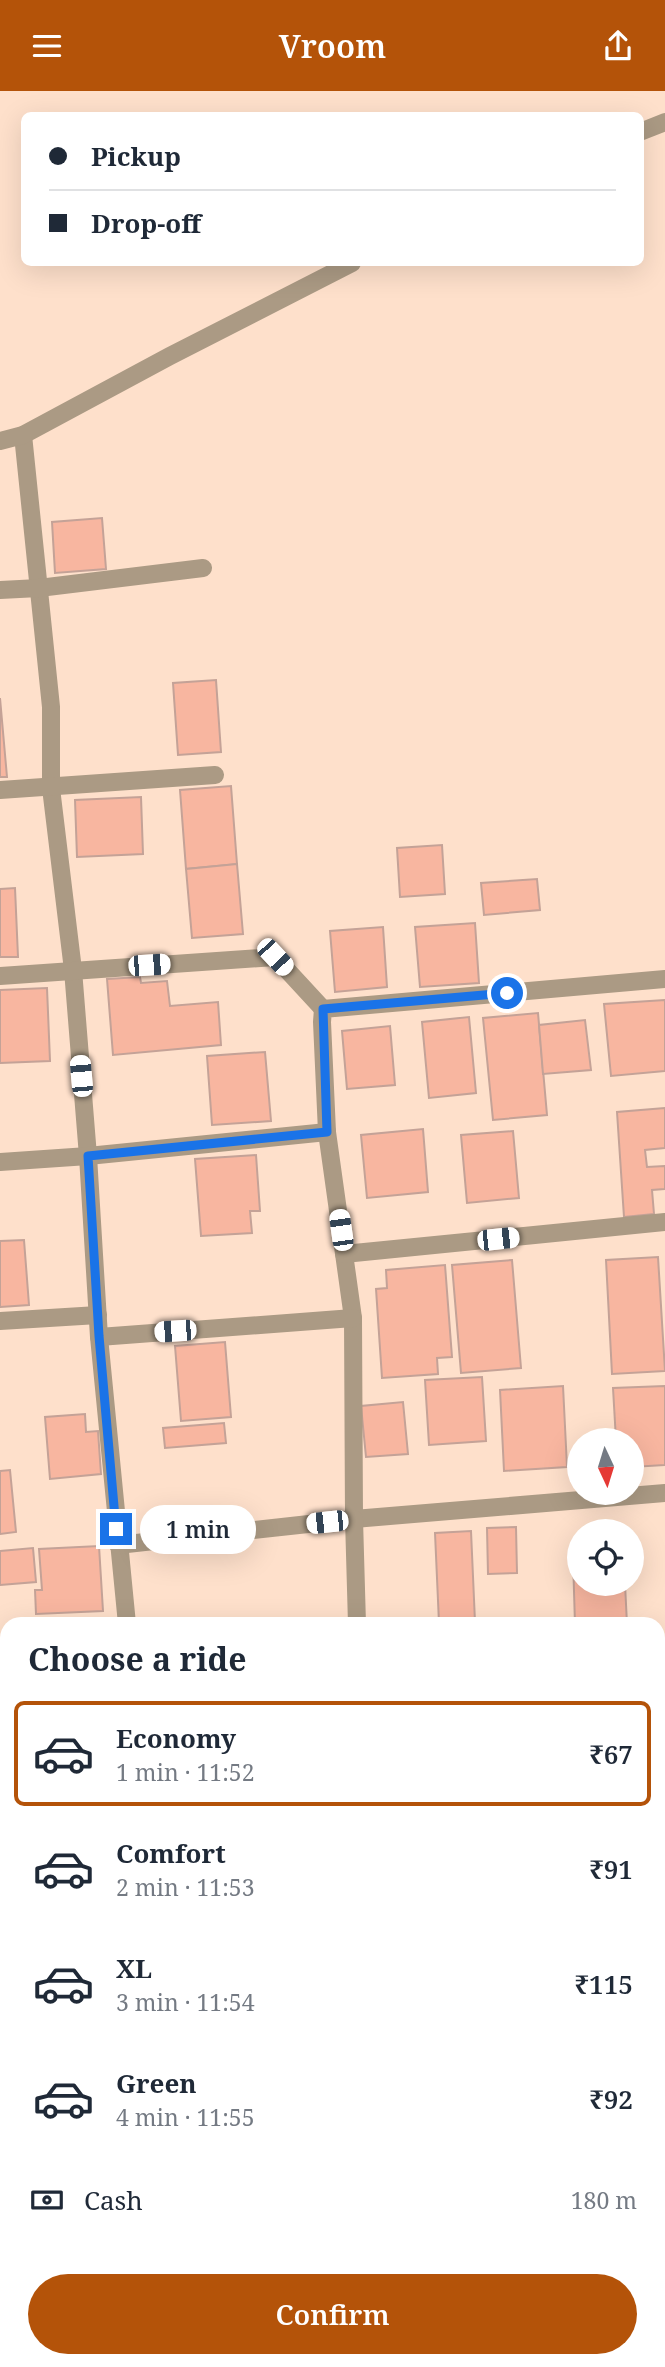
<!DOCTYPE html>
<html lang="en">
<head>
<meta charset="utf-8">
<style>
	body { margin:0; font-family:"Noto Serif",serif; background:#f2f2f3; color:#1f2937; height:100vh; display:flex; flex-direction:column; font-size:26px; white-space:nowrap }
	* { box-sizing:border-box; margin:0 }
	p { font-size:23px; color:#747a83 }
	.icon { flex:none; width:38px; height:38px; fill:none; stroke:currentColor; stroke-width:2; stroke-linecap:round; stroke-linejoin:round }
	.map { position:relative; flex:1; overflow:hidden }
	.panel { position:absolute; left:0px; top:1526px; width:665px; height:751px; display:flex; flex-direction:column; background:#fff; border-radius:21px 21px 0 0; box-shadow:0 7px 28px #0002 }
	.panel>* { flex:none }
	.guide { position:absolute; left:21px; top:21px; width:623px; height:154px; border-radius:10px; box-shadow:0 7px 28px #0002; display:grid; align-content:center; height:154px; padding:0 28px; background:#fff }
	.needle { width:46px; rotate:176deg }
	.controls { position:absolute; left:567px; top:1337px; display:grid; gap:14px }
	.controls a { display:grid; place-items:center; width:77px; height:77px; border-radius:50%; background:#fff; box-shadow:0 7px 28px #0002; font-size:35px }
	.end { position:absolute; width:32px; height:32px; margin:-16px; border:9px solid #1a73e8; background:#fff; box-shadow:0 0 0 4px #fff }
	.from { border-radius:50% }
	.bubble { position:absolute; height:49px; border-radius:24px; background:#fff; box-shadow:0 7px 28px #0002; font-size:23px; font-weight:600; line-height:49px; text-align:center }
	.car { position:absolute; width:21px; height:42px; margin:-21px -10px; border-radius:9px; box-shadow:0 0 5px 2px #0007; background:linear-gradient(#fff 24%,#345 0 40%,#fff 0 76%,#345 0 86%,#fff 0) }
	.guide b { display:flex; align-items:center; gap:24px; height:66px; font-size:26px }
	.guide b+b { border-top:2px solid #e0e1e3 }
	.guide i { width:18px; height:18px; background:#1f2937 }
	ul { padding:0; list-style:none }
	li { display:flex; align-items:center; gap:21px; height:105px; margin:0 14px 10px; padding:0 14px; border:4px solid transparent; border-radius:10px }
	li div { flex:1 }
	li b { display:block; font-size:26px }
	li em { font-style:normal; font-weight:600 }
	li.on { border-color:#b45309 }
	li>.icon { width:63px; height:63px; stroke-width:1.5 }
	h2 { padding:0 28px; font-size:32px; line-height:84px }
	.pay { display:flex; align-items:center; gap:18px; height:77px; padding:0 28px; font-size:26px }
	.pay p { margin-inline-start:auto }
	.cta { display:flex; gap:14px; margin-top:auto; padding:14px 28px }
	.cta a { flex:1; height:80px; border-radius:42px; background:#b45309; color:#fff; font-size:28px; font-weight:600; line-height:80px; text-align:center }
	header { display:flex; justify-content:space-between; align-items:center; height:91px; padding:0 28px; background:#b45309; color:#fff; font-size:32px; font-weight:600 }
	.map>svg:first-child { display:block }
	.building { fill:#f8b6a0; stroke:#c4a297; stroke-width:2 }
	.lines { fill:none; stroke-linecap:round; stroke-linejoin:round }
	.minor { stroke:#ab9a84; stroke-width:18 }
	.tertiary { stroke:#ab9a84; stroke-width:18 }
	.route { stroke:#1a73e8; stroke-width:9 }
</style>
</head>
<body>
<header><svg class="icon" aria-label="menu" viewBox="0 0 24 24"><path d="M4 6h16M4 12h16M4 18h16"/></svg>Vroom<svg class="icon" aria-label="share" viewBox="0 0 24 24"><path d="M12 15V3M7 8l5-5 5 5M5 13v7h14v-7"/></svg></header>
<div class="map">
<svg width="665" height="2276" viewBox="0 0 665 2276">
	<rect width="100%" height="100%" fill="#fee0cb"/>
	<g class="building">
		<path d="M102 427 106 478 55 482 52 431Z"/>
		<path d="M216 589 221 661 178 664 173 592Z"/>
		<path d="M0 607 7 686H0Z"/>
		<path d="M231 695 237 773 186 778 180 699Z"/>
		<path d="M141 706 143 763 77 766 75 709Z"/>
		<path d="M442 754 445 803 400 806 397 757Z"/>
		<path d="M237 773 243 843 192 847 186 778Z"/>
		<path d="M537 788 540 819 484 824 481 792Z"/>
		<path d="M15 797 18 866H0V798Z"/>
		<path d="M475 832 479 892 420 896 415 836Z"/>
		<path d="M383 836 387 896 335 901 330 840Z"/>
		<path d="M140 886 141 892 167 890 170 915 218 911 221 954 113 964 107 888Z"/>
		<path d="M47 897 50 970 0 972V899Z"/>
		<path d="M665 909V980L611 985 604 913Z"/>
		<path d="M538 922 547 1024 493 1029 483 927Z"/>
		<path d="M469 926 476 1002 429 1007 422 931Z"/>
		<path d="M585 929 591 979 543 983 539 934Z"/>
		<path d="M390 935 395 994 347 998 342 940Z"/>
		<path d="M265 961 271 1030 212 1034 207 965Z"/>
		<path d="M665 1017V1057L645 1059 647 1076 665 1075V1098L652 1099 654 1123 624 1126 617 1021Z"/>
		<path d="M423 1038 428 1101 367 1107 361 1044Z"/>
		<path d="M513 1040 519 1107 467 1112 461 1044Z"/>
		<path d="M256 1064 260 1120H250L252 1142 201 1145 195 1068Z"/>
		<path d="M24 1149 29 1214 0 1216V1150Z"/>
		<path d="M658 1166 665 1280 612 1283 606 1169Z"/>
		<path d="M512 1169 521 1277 461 1282 452 1174Z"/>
		<path d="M445 1174 452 1266 437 1267 438 1283 382 1287 376 1198 387 1197 386 1179Z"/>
		<path d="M225 1251 231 1326 181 1330 175 1255Z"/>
		<path d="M482 1286 486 1350 429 1354 425 1289Z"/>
		<path d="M563 1295 567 1376 504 1380 500 1299Z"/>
		<path d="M665 1295V1374L632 1376V1349H616L613 1297Z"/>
		<path d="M403 1311 408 1363 366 1366 361 1315Z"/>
		<path d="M85 1323 86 1341 98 1340 101 1383 50 1388 45 1326Z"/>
		<path d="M224 1332 226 1352 165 1357 163 1337Z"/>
		<path d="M10 1379 16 1441 0 1443V1380Z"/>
		<path d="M516 1436 517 1482 488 1483 487 1437Z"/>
		<path d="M471 1440 475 1531 439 1532 435 1442Z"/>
		<path d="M99 1455 103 1520 36 1523 35 1499H42L39 1458Z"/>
		<path d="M33 1457 36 1491 0 1494V1460Z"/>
		<path d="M579 1466V1493H625L627 1533H575L573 1467Z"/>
		<rect x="0" y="1567" width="7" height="79"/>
		<path d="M7 1729V1785H0V1730Z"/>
		<path d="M0 1995H7V2099L0 2100Z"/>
		<path d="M7 2254V2270H81L82 2276H0V2255Z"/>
	</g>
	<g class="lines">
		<g class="minor">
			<path d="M640 41 665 31"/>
			<path d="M23 344 51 616V697L73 879 88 1065 99 1246 127 1533"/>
			<path d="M0 350 23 344 170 265 352 172"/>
			<path d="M0 499 39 497 203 477"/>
			<path d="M0 699 215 684"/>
			<path d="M0 885 275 866 323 918"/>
			<path d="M665 888 323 918 322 931 327 1041 353 1227 354 1428 665 1402"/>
			<path d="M0 1071 88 1065 327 1041"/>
			<path d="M344 1163 665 1131"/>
			<path d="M0 1230 98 1224"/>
			<path d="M99 1246 353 1227"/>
			<path d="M118 1454 354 1428 357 1533"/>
			<path d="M0 1713 7 1712"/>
			<path d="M0 1975 7 1974"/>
			<path d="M192 2270V2276"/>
		</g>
		<g class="tertiary">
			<path d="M658 2106 665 2101"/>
			<path d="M402 2276 411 2270"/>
		</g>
	</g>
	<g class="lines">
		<path class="route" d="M116 1438 99 1245 88 1065 327 1041 323 918 507 902"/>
	</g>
</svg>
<div class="controls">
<a><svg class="needle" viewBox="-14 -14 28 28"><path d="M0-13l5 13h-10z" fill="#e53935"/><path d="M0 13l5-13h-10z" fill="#747a83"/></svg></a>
<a><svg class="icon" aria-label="locate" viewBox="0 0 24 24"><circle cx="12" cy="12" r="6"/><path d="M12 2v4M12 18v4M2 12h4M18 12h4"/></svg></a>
</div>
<i class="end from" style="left:507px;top:902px"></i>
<i class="end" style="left:116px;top:1438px"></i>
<div class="bubble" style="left:140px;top:1414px;width:116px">1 min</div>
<i class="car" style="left:275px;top:866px;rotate:137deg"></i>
<i class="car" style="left:149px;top:874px;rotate:86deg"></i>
<i class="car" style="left:81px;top:985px;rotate:355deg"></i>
<i class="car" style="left:341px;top:1139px;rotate:352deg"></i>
<i class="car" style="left:498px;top:1148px;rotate:84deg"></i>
<i class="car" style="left:175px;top:1240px;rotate:266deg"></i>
<i class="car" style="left:327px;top:1431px;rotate:264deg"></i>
<div class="guide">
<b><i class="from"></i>Pickup</b>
<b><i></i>Drop-off</b>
</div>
<section class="panel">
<h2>Choose a ride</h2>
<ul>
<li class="on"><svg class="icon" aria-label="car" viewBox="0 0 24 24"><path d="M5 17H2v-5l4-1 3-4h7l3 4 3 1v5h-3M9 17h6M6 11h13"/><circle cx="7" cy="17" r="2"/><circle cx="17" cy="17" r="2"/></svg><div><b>Economy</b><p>1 min · 11:52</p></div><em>₹67</em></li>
<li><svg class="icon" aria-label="car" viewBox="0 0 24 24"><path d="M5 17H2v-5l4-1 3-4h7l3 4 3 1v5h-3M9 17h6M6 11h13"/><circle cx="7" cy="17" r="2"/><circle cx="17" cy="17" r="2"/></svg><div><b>Comfort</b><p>2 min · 11:53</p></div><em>₹91</em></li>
<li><svg class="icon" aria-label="car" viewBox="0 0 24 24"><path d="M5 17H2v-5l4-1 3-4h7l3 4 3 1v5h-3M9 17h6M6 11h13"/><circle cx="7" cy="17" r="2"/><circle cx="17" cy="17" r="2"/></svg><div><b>XL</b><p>3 min · 11:54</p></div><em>₹115</em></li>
<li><svg class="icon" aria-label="car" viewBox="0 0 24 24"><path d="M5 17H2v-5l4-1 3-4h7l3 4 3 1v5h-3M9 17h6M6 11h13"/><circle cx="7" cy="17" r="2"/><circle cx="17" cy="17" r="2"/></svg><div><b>Green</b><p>4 min · 11:55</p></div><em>₹92</em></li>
</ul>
<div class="pay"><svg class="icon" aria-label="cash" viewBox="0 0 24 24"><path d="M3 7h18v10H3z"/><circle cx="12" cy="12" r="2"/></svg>Cash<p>180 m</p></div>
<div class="cta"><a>Confirm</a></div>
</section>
</div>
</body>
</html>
